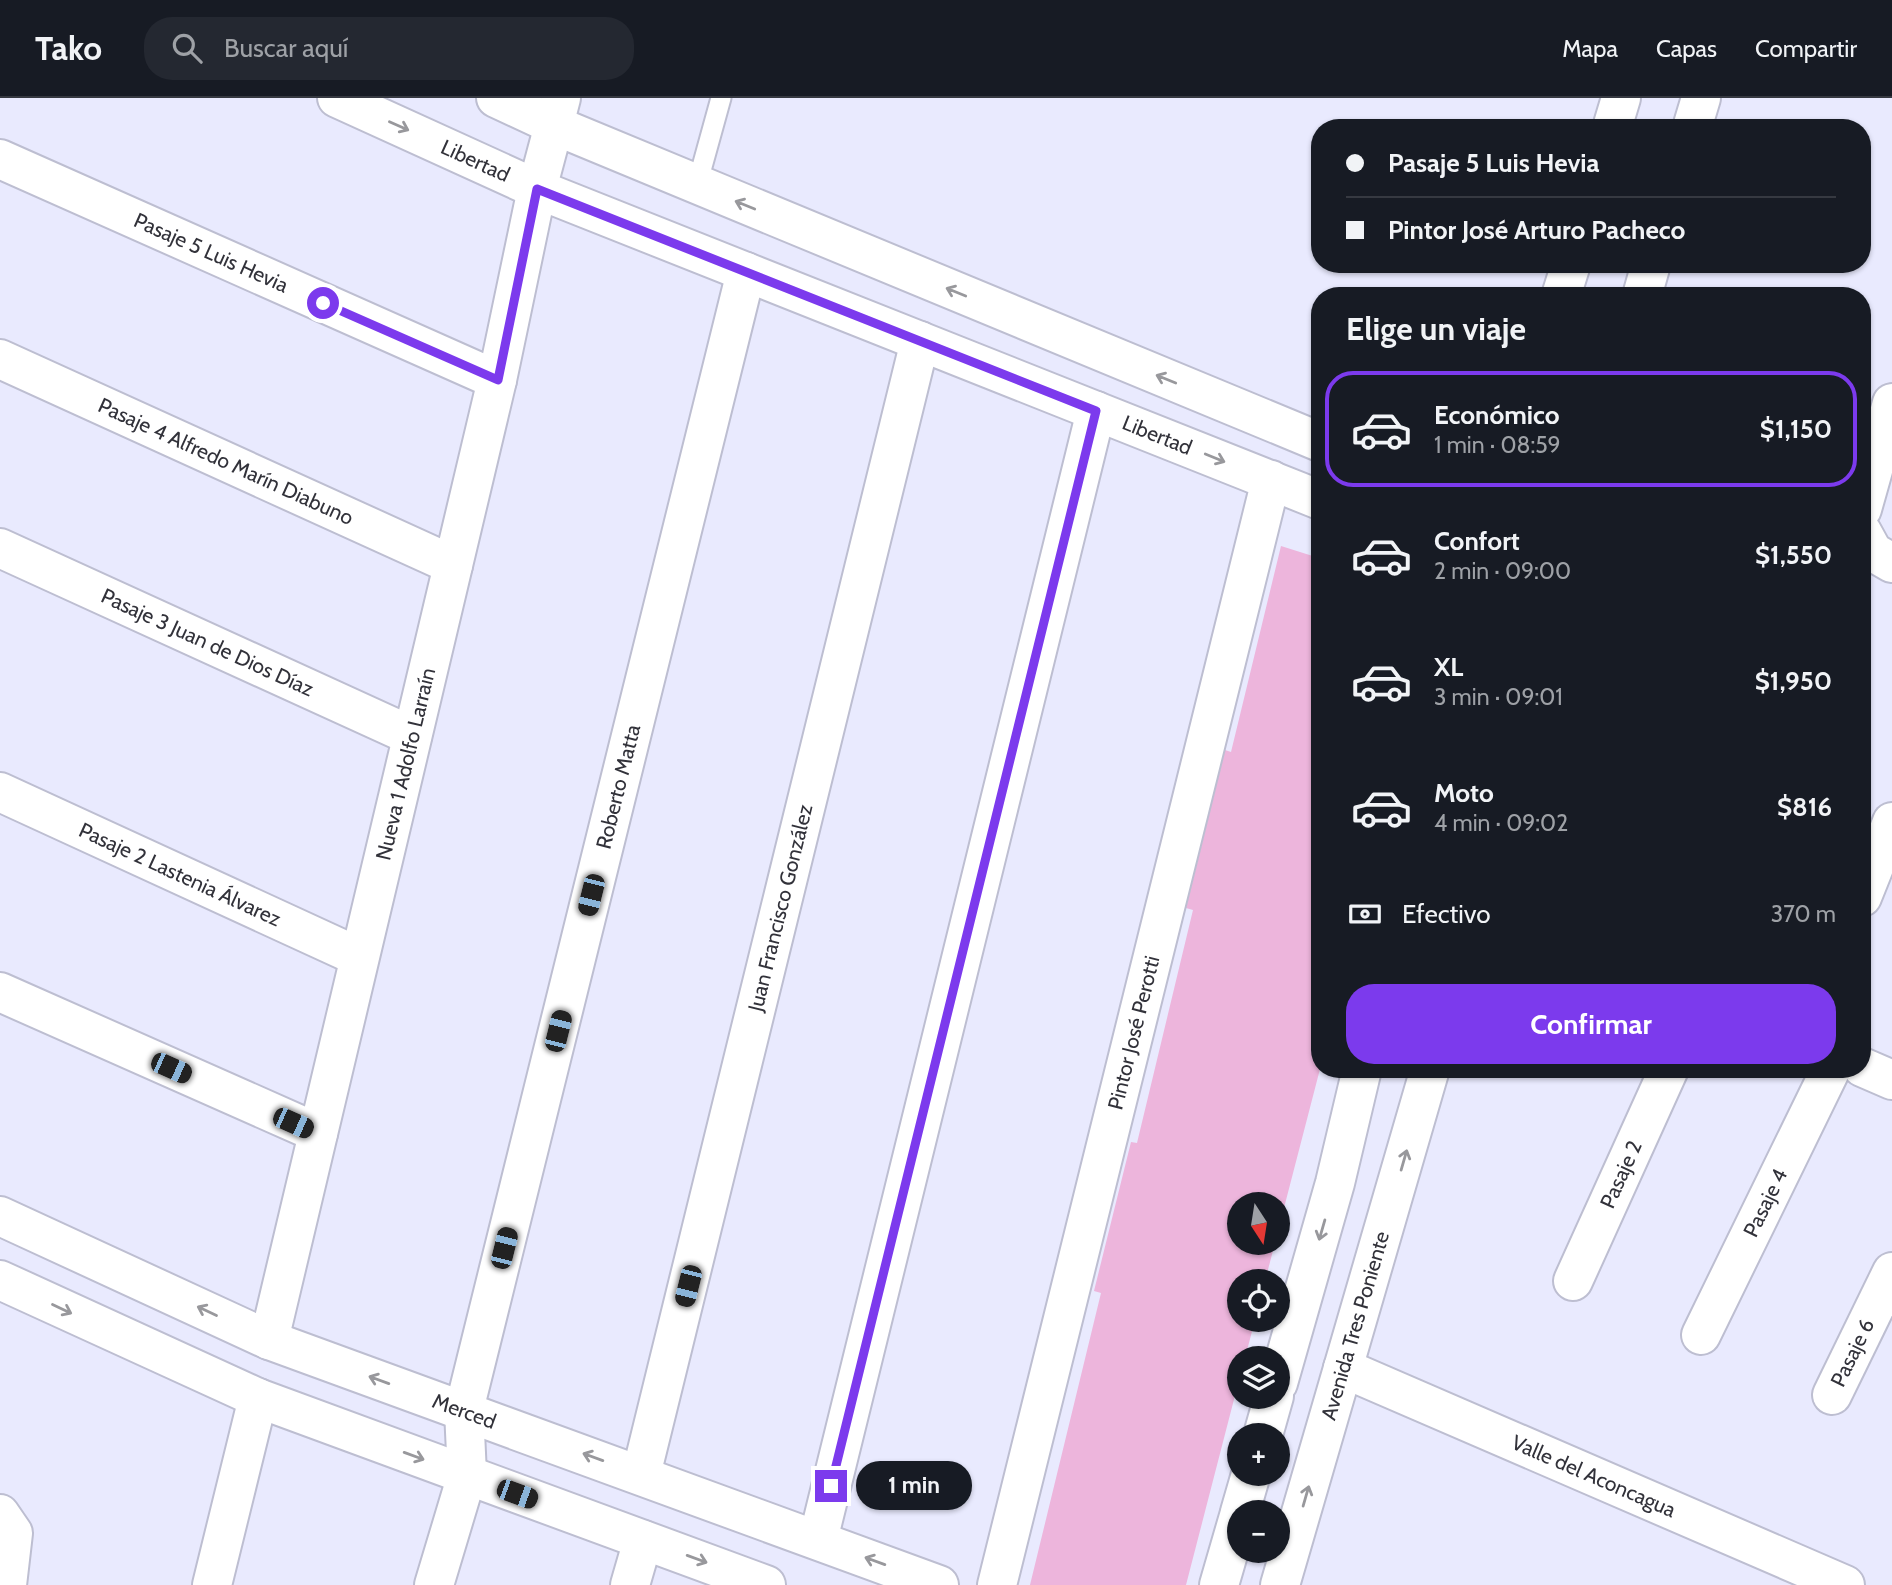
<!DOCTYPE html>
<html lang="es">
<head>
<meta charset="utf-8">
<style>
	body { margin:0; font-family:Cabin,sans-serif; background:#242831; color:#f1f3f6; height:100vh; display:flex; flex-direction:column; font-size:26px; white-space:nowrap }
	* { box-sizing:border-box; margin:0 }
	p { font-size:23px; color:#9ea1a6 }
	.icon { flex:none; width:38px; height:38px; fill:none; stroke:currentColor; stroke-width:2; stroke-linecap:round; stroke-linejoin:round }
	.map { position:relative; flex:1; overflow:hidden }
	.drawer { position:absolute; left:1311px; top:189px; width:560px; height:791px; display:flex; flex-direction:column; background:#171b24; border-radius:28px; box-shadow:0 2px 5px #0004 }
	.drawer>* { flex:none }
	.banner { position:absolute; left:1311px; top:21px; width:560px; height:154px; border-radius:28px; box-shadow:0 2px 5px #0004; display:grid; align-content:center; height:154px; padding:0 35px; background:#171b24 }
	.needle { width:46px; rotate:168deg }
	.fabs { position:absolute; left:1227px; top:1094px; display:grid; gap:14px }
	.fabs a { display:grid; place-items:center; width:63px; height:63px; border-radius:50%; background:#171b24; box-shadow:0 2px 5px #0004; font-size:35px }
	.end { position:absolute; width:32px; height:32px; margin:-16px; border:9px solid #7c3aed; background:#fff; box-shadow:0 0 0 4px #fff }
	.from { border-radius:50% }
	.bubble { position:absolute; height:49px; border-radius:24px; background:#171b24; box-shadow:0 2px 5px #0004; font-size:23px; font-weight:700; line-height:49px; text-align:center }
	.car { position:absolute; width:21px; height:42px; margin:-21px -10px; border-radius:9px; box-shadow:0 0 5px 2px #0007; background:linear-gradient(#222 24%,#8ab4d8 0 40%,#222 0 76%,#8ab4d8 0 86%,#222 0) }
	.banner b { display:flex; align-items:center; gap:24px; height:66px; font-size:26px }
	.banner b+b { border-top:2px solid #363941 }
	.banner i { width:18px; height:18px; background:#f1f3f6 }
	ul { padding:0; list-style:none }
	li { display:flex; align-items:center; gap:21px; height:116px; margin:0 14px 10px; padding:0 21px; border:4px solid transparent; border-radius:28px }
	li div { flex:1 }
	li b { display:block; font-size:26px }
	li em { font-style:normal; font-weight:700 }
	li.selected { border-color:#7c3aed }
	li>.icon { width:63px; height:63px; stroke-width:1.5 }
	h2 { padding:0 35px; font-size:32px; line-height:84px }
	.pay { display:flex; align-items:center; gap:18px; height:77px; padding:0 35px; font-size:26px }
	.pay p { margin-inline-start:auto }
	.primary-button { display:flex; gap:14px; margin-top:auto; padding:14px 35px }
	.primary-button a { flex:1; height:80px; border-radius:28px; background:#7c3aed; color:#fff; font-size:28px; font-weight:700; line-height:80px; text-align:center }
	header { display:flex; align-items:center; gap:42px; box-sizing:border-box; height:98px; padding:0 35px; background:#171b24; border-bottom:2px solid #363941 }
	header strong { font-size:33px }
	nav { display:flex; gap:38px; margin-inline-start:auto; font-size:24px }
	.search { width:490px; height:63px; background:#242831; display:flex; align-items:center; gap:18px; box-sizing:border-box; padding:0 24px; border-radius:28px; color:#9ea1a6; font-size:26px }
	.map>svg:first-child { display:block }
	.green { fill:#edb5dc }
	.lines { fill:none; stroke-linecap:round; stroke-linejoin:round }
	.lane-casing { stroke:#bdbed1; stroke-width:23 }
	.street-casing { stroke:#bdbed1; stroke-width:42 }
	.secondary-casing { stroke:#bdbed1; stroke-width:42 }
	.lane { stroke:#fff; stroke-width:19 }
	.street { stroke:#fff; stroke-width:38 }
	.secondary { stroke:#fff; stroke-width:38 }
	.oneway { stroke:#98989c }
	.route { stroke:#7c3aed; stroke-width:9 }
	.labels { text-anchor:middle; stroke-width:5; stroke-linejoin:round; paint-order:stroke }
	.street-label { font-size:21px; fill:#32323a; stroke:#fff }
</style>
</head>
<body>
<header>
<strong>Tako</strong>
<div class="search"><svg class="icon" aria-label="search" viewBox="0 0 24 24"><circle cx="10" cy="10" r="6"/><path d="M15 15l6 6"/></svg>Buscar aquí</div>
<nav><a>Mapa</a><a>Capas</a><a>Compartir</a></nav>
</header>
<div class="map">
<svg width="1892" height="1487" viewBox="0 0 1892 1487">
	<rect width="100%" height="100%" fill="#e9eafe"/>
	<path class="green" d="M1281 448 1319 460 1320 971 1278 1133V1106H1239V1144L1275 1145 1265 1183H1239V1222H1255L1245 1260H1239V1282L1186 1487H1030L1101 1195 1094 1193 1131 1044 1137 1045 1193 812 1186 810 1225 652 1231 654Z"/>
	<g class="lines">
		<defs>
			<path id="lane" d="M697 87 721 0"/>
			<g id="street">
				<path d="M554 27 561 0"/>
				<path d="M1612 30 1621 0"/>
				<path d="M1692 30 1701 0"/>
				<path id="s1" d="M0 61 497 282"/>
				<path d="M1561 198 1571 166"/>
				<path d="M1642 198 1651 166"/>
				<path id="s2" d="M0 261 453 467"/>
				<path d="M1862 411 1892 305"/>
				<path d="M1862 434 1873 454 1892 465"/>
				<path id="s3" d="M0 450 412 638"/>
				<path id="s4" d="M0 694 359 859"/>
				<path d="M1862 799 1892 724"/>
				<path d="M0 894 318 1035"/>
				<path d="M1862 969 1892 982"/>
				<path id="s5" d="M1573 1183 1669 971"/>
				<path id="s6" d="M1701 1237 1831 971"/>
				<path id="s7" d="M269 1242 497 282 537 91"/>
				<path id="s8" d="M1343 1270 1845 1487"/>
				<path id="s9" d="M1832 1297 1892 1174"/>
				<path id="s10" d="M641 1377 920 243"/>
				<path d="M0 1416 13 1435 7 1487"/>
				<path d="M818 1442 1096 313"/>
				<path d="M212 1487 258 1300"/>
				<path id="s11" d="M434 1487 467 1377 464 1312 746 174"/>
				<path d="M630 1487 643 1442"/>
				<path id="s12" d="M997 1487 1271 382"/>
			</g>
			<g id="secondary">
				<path id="s13" d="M337 0 537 91 1320 402"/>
				<path d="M496 0 554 27 1320 344"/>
				<path d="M537 91 554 27"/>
				<path id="s14" d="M0 1118 269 1242 939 1487"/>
				<path d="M0 1182 258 1300 766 1487"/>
				<path d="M1278 1285 1335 1085 1362 971"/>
				<path d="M1263 1337 1274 1298"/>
				<path d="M1240 1414 1251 1376"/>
				<path d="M1219 1487 1239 1418"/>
				<path id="s15" d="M1280 1487 1430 971"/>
			</g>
		</defs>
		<use href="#lane" class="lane-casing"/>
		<use href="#street" class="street-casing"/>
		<use href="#secondary" class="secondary-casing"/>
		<use href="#lane" class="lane"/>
		<use href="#street" class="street"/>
		<use href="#secondary" class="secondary"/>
	</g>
	<defs><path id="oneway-shaft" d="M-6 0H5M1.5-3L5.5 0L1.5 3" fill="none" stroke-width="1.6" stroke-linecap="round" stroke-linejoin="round" transform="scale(1.75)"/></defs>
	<g class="oneway">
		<use href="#oneway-shaft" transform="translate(399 28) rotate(24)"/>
		<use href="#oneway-shaft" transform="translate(745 107) rotate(-158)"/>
		<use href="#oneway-shaft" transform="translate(956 194) rotate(-158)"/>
		<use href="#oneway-shaft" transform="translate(1166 281) rotate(-158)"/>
		<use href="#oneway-shaft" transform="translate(1215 360) rotate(22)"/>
		<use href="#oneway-shaft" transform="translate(1404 1062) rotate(-74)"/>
		<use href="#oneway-shaft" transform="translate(1322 1132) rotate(106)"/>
		<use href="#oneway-shaft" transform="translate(62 1211) rotate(25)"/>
		<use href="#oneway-shaft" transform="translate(207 1213) rotate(-155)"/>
		<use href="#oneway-shaft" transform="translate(379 1282) rotate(-160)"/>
		<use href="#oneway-shaft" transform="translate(414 1358) rotate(20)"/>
		<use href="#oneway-shaft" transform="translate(593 1359) rotate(-160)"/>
		<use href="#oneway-shaft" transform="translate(1306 1398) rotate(-74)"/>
		<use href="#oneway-shaft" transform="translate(697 1461) rotate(20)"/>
		<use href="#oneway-shaft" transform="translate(875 1463) rotate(-160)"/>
	</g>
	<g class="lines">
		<path class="route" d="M323 205 498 282 537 91 1096 313 831 1388"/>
	</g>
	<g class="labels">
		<g class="street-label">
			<text dy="7" stroke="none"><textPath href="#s13" startOffset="152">Libertad</textPath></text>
			<text dy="7" stroke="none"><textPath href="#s1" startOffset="231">Pasaje 5 Luis Hevia</textPath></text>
			<text dy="7" stroke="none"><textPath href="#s13" startOffset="887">Libertad</textPath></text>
			<text dy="7" stroke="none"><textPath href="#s2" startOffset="248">Pasaje 4 Alfredo Marín Diabuno</textPath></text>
			<text dy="7" stroke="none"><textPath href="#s3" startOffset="228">Pasaje 3 Juan de Dios Díaz</textPath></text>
			<text dy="7" stroke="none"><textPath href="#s7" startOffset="592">Nueva 1 Adolfo Larraín</textPath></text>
			<text dy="7" stroke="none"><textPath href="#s11" startOffset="822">Roberto Matta</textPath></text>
			<text dy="7" stroke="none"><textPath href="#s4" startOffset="198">Pasaje 2 Lastenia Álvarez</textPath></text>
			<text dy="7" stroke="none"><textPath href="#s10" startOffset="584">Juan Francisco González</textPath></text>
			<text dy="7" stroke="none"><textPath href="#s12" startOffset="569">Pintor José Perotti</textPath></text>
			<text dy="7" stroke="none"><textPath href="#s5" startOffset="117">Pasaje 2</textPath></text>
			<text dy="7" stroke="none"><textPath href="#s6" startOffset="147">Pasaje 4</textPath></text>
			<text dy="7" stroke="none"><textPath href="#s15" startOffset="270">Avenida Tres Poniente</textPath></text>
			<text dy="7" stroke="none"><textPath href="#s9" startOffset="47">Pasaje 6</textPath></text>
			<text dy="7" stroke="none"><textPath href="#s14" startOffset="504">Merced</textPath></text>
			<text dy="7" stroke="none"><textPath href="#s8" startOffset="273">Valle del Aconcagua</textPath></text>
		</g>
	</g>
</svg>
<div class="fabs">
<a><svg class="needle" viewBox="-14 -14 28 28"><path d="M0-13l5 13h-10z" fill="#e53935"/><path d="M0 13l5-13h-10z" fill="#9ea1a6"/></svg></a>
<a><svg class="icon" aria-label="locate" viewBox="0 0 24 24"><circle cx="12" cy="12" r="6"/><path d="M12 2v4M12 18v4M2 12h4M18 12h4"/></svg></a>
<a><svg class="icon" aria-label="layers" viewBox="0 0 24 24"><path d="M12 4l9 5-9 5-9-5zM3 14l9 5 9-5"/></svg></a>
<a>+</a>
<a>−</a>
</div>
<i class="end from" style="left:323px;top:205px"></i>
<i class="end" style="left:831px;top:1388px"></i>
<div class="bubble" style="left:856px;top:1363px;width:116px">1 min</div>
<i class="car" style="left:591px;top:797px;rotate:194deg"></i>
<i class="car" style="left:558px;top:933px;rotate:14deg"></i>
<i class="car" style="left:171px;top:970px;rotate:114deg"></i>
<i class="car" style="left:293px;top:1025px;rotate:114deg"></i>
<i class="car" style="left:504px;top:1150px;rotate:14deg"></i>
<i class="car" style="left:688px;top:1188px;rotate:194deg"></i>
<i class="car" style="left:517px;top:1396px;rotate:110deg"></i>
<div class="banner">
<b><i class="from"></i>Pasaje 5 Luis Hevia</b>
<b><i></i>Pintor José Arturo Pacheco</b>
</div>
<section class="drawer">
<h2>Elige un viaje</h2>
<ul>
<li class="selected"><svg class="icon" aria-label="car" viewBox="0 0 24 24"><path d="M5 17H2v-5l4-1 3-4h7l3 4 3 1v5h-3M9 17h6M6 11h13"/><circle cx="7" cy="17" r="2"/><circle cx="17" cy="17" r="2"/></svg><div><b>Económico</b><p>1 min · 08:59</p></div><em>$1,150</em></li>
<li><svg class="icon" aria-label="car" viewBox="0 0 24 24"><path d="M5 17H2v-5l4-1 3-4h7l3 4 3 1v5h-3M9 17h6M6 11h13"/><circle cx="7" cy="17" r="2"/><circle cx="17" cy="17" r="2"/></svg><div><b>Confort</b><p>2 min · 09:00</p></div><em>$1,550</em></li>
<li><svg class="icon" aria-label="car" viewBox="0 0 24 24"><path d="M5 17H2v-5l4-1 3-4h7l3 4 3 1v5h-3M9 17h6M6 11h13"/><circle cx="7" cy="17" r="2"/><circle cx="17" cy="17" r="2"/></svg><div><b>XL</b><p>3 min · 09:01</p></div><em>$1,950</em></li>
<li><svg class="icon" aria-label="car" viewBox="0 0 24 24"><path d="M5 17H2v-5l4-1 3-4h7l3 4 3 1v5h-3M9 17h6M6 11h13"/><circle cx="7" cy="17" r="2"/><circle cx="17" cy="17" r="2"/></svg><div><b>Moto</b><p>4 min · 09:02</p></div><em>$816</em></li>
</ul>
<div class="pay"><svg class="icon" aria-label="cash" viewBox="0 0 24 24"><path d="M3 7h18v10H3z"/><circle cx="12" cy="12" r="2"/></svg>Efectivo<p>370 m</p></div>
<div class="primary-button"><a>Confirmar</a></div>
</section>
</div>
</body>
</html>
